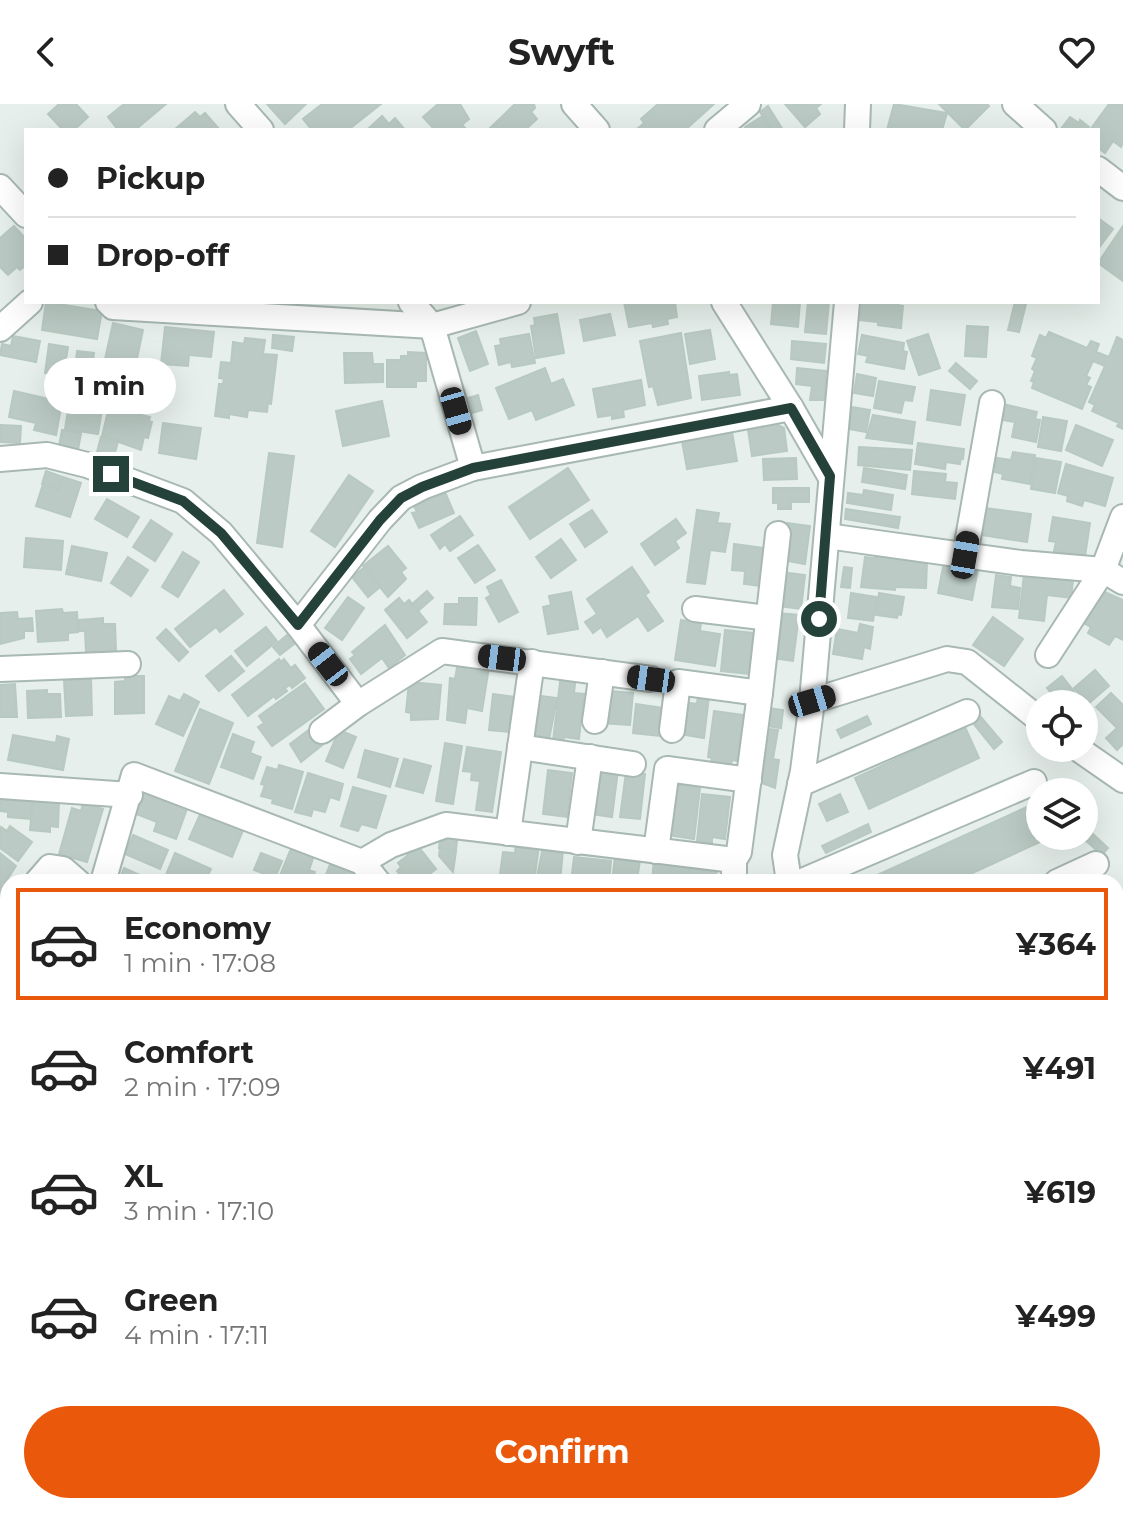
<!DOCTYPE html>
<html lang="en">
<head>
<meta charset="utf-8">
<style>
	body { margin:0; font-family:Montserrat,sans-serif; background:#f6f6f6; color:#222; height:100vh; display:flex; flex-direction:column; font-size:30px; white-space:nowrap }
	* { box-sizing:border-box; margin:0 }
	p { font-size:26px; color:#767676 }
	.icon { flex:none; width:44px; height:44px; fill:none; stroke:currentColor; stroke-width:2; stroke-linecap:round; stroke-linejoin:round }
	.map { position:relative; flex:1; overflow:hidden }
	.sheet { position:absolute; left:0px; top:770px; width:1124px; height:640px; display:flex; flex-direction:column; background:#fff; border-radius:24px 24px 0 0; box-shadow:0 8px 32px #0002 }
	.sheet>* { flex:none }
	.hud { position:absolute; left:24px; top:24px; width:1076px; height:176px; border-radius:0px; box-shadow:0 8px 32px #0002; display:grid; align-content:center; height:176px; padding:0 24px; background:#fff }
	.tools { position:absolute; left:1026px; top:586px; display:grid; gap:16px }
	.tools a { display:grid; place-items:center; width:72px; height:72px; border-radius:50%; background:#fff; box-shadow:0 8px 32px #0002; font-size:40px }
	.end { position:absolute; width:36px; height:36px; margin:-18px; border:10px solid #24423a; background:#fff; box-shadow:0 0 0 4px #fff }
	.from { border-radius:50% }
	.bubble { position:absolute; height:56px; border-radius:28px; background:#fff; box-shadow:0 8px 32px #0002; font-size:26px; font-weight:700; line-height:56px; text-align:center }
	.car { position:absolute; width:24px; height:48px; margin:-24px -12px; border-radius:10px; box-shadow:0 0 6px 2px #0007; background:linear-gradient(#222 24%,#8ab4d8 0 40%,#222 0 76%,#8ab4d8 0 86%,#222 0) }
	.hud b { display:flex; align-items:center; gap:28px; height:76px; font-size:30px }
	.hud b+b { border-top:2px solid #e0e0e0 }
	.hud i { width:20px; height:20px; background:#222 }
	ul { padding:14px 0 0; list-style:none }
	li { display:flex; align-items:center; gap:24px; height:112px; margin:0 16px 12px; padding:0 8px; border:4px solid transparent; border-radius:0px }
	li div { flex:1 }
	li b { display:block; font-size:30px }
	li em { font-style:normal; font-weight:700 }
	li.selected { border-color:#ea580c }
	li>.icon { width:72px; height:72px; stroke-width:1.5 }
	.primary-button { display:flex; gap:16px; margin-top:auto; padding:16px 24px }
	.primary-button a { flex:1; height:92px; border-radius:48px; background:#ea580c; color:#fff; font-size:32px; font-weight:700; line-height:92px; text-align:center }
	header { display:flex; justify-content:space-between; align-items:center; height:104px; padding:0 24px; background:#fff; font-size:36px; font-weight:700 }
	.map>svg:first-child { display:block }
	.building { fill:#bbcac4; stroke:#b8c9c2; stroke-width:2 }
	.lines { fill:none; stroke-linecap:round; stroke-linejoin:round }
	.minor-casing { stroke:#a8b8b2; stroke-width:28 }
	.path { stroke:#86b3a5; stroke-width:4; stroke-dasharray:4 6; stroke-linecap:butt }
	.minor { stroke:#fff; stroke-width:24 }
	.route { stroke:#24423a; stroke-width:10 }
</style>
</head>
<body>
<header><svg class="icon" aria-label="back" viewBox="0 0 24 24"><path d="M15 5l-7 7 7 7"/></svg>Swyft<svg class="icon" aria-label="heart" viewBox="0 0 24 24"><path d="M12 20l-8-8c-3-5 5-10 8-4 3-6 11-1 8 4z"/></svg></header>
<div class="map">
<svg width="1123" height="1410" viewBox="0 0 1123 1410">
	<rect width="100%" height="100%" fill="#e6efeb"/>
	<g class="building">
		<path d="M59 0H76L88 13 74 26H63L48 10Z"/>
		<path d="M124 0H166L135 26H118L108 13Z"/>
		<path d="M267 0H306L285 20Z"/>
		<path d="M322 0H381L348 26H312L303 15Z"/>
		<path d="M438 0H460L469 15 462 21 466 25 435 26 423 13Z"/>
		<path d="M515 0H534L535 4 531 8 537 15 525 26H488Z"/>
		<path d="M658 0H714L685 26H636L644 19 641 15Z"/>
		<path d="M785 0H821L816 4 820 10 805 23Z"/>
		<path d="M894 0 947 9 942 26H887Z"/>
		<path d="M939 0H987L989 2 965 26Z"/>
		<path d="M1109 0H1123V39L1121 43 1113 37 1105 49 1098 44V26H1090Z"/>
		<path d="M768 2 783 26H771L760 8Z"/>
		<path d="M195 8 200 13 205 9 220 26H174Z"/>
		<path d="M382 12 389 20 395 14 405 26H367Z"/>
		<path d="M763 12 771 26H747L745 23Z"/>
		<path d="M1070 13 1079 19 1080 16 1089 23 1087 26H1060Z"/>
		<path d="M1098 114 1113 125 1098 145Z"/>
		<path d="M14 122 26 135V161L20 166 17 163 8 171 0 163V134Z"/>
		<path d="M1123 122V177L1098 159Z"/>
		<path d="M46 198 102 207 97 235 42 226Z"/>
		<path d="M624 198H675L677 213 667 215 668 220 653 223 652 219 629 223Z"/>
		<path d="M773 198H800L798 223 771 220Z"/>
		<path d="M808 198H829L826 230 805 228Z"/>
		<path d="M862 198H898V201L903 202 901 224 878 221V218L860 216Z"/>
		<path d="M1015 198 1026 200 1019 228 1008 226Z"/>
		<path d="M557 210 564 249 536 254 531 222 535 221 534 214Z"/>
		<path d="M610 210 615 231 584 237 580 216Z"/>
		<path d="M113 219 143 226 135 264 126 262 124 274 102 269Z"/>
		<path d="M967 222 988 223 986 253 965 252Z"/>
		<path d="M165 223 214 228 211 253 189 251 188 262 161 260Z"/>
		<path d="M710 226 715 255 690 260 685 230Z"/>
		<path d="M476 227 488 260 470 267 458 234Z"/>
		<path d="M1049 228 1087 244 1091 237 1099 240 1096 248 1109 253 1117 233 1123 236V325L1117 322 1119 319 1092 307 1095 301 1089 298 1105 262 1093 257 1086 272 1090 274 1086 281 1091 283 1082 305 1032 284 1034 278 1031 277 1035 267 1032 265 1037 254 1032 252 1040 231 1046 234Z"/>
		<path d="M681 229 691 294 658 301 653 282 649 283 640 237Z"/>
		<path d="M529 230 535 259 512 263 511 258 499 261 495 242 501 241 500 235Z"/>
		<path d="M928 230 940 264 919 271 907 237Z"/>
		<path d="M273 231 294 233 292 247 272 244Z"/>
		<path d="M862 231 904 239 903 247 907 248 904 265 866 258 868 252 858 250Z"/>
		<path d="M13 232 40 237 36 258 0 251 2 240 11 242Z"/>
		<path d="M245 234 265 236 263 250 277 251 271 300 268 299 267 308 248 306 247 313 229 310V314L215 312 219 280H223L224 275 219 274 221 258 231 259 233 238 244 240Z"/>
		<path d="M792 237 826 240 824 259 791 255Z"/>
		<path d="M49 240 68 243 63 272 45 269Z"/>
		<path d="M77 247 94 249 91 276 74 274Z"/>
		<path d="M408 248 426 249V277H416V283H387V256H401V252H408Z"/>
		<path d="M344 249H372L373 260H383V278L345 279Z"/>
		<path d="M956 259 977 277 970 285 949 267Z"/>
		<path d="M545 264 551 280 563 275 574 301 536 316 532 306 509 315 496 284Z"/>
		<path d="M797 264 826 267 824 296H810L812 282 796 280Z"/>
		<path d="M729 268V271L737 270 740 291 702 296 699 272Z"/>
		<path d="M857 270 876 274 873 292 854 289Z"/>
		<path d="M641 276 645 301 623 306 624 313 612 315V311L598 313 593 285Z"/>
		<path d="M879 277 915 283 912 297 904 296 901 309 874 304Z"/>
		<path d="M931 286 965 291 960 321 927 316Z"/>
		<path d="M14 287 62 298 56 331 34 326 36 319 9 313Z"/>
		<path d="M478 291 482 306 469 310 465 295Z"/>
		<path d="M70 294 103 299 98 330 65 325Z"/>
		<path d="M382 297 389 332 343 342 336 307Z"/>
		<path d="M999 299 1037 308 1035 315 1040 316 1036 338 1012 333 1015 318 996 315Z"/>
		<path d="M109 303 150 313 149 317 152 318 148 334 144 333 141 346 102 332Z"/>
		<path d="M852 303 870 306 866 328 849 325Z"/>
		<path d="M873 311 915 318 912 340 866 334Z"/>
		<path d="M1043 313 1067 317 1061 347 1038 343Z"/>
		<path d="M771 318 784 324 787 347 752 352 748 326 763 324 762 319Z"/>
		<path d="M163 319 201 324 196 355 159 349Z"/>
		<path d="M1 321 21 322 20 339 1 338Z"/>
		<path d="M1076 321 1113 336 1102 362 1066 346Z"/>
		<path d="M62 326 81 329 78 346 59 342Z"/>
		<path d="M732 328 737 357 687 365 682 337Z"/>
		<path d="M101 333 118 337 114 353 97 348Z"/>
		<path d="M918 339 964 345 963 355 961 354 960 360 946 358 945 365 915 360Z"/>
		<path d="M859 343 912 346 910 366 858 361Z"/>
		<path d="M1013 348 1035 351 1030 380 1002 375 1003 370 995 368 997 354 1011 356Z"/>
		<path d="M269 349 294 352 282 443 257 439Z"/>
		<path d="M796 354 797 375 764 376 763 355Z"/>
		<path d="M1036 354 1061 358 1055 389 1031 385Z"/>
		<path d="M1066 360 1113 374 1105 402 1084 396 1082 402 1067 397 1068 392 1058 389Z"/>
		<path d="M568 364 589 396 530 435 509 403Z"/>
		<path d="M864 364 907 371 905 385 862 378Z"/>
		<path d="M46 367 63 373 59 386 42 380Z"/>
		<path d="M914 367 946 370 945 378 957 379 955 395 912 390Z"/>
		<path d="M349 371 373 387 335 443 311 427Z"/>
		<path d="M63 373 81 379 70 413 36 402 43 380 59 386Z"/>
		<path d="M773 384H809V398H791V405H778V399H773Z"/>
		<path d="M864 386 893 391 891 406 847 399 848 389 863 391Z"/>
		<path d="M445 388 454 409 419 424 412 409 417 408 414 402Z"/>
		<path d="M107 395 139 413 127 433 95 415Z"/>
		<path d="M985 404 1031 410 1027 438 981 431Z"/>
		<path d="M846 405 900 413 898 424 845 415Z"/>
		<path d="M592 406 607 428 585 443 570 420Z"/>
		<path d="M697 406 719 409 717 419 730 420 725 448 710 446 705 480 687 478Z"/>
		<path d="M460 412 473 431 450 447 445 440 440 445 431 431Z"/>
		<path d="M1053 413 1090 419 1085 452 1054 447 1056 438 1049 437Z"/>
		<path d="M676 415 686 429 675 437 679 444 655 461 641 440Z"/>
		<path d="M151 416 172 430 155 457 133 443Z"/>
		<path d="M787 419 810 422 805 460 782 456Z"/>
		<path d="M26 434 63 437 61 466 24 463Z"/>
		<path d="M561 435 576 456 551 474 536 453Z"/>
		<path d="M734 440 764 444 760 482 744 480 745 467 732 466Z"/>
		<path d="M478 441 495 466 475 479 458 454Z"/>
		<path d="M72 442 107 449 101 477 66 470Z"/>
		<path d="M388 442 406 464 401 468 406 475 388 493 363 462Z"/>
		<path d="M183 448 199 458 178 493 162 483Z"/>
		<path d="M876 452 927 457 926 484 895 483V486L861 483 865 453 876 454Z"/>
		<path d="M128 453 148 466 131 492 111 479Z"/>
		<path d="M944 458 978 465 972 496 938 489Z"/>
		<path d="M365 463 380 483 368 493 352 473Z"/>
		<path d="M632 463 649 488 645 491 663 517 648 527 638 512 607 533 601 523 593 529 585 518 597 510 587 495Z"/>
		<path d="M844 463 852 464 850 484 841 483Z"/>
		<path d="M781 468 805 471 801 505 777 502Z"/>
		<path d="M1024 470 1073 476 1071 494 1047 491 1044 517 1019 514Z"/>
		<path d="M996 471 1011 473 1010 482 1020 484 1018 505 992 503Z"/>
		<path d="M501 476 518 508 499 518 486 494 491 491 487 483Z"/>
		<path d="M1098 485 1123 496V536L1115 532 1109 541 1088 529 1091 523 1080 517Z"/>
		<path d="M224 486 243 510 220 528 216 523 190 543 175 525Z"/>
		<path d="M427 487 433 494 418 507 412 500Z"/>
		<path d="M571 488 578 525 548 530 543 503 551 501 549 492Z"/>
		<path d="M851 489 877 493 873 517 848 514Z"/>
		<path d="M879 489 904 493 901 511 898 510 897 514 876 511Z"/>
		<path d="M348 493 364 504 342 536 325 524Z"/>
		<path d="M399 494 404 500 409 496 427 518 407 534 385 506Z"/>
		<path d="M459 494H477L476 521 444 520 445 500H459Z"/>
		<path d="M62 505 63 509 77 508 78 528 68 529V536L38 538 36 507Z"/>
		<path d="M17 508 18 515 32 514 33 527H24V534L0 540V509Z"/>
		<path d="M777 509 799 511 793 557 770 554Z"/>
		<path d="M993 513 1023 535 1004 562 973 541Z"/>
		<path d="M103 514V520H115L116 547 86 548 85 527H79V516Z"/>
		<path d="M681 516 701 519 700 527 720 530 715 562 675 556Z"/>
		<path d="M860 520 873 523 870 545 864 543 862 555 833 550 837 525 858 529Z"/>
		<path d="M385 521 405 551 389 564 382 554 361 570 350 555 355 551 352 548Z"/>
		<path d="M266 523 277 537 247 562 235 547Z"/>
		<path d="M166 525 188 548 179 557 157 534Z"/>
		<path d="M725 526 753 529 749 570 721 567Z"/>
		<path d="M287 531 294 540 280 551 273 543Z"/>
		<path d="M231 552 244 567 219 587 206 572Z"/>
		<path d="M279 555 281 558 284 555 291 564 295 561 305 574 292 584 290 581 285 584 287 587 276 595 274 592 248 612 232 591Z"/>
		<path d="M458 558 489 563 482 607 467 604 465 619 447 616 450 574 455 575Z"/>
		<path d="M1095 566 1109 582 1088 600 1074 584Z"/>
		<path d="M561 570 576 571 574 589 584 590 579 635 564 633 563 639 553 637Z"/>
		<path d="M125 572H144V609L115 610V578L125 577Z"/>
		<path d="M1062 572 1083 599 1082 600H1055L1058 598 1047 584Z"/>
		<path d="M91 575 92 611 66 612 64 576Z"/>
		<path d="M409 578 441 581 438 615 411 616V609L406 608Z"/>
		<path d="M305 579 324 605 272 642 258 623 264 619 259 612Z"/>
		<path d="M15 580 17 613H0V581Z"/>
		<path d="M47 586V590H60L61 613 28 614 27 587Z"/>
		<path d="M611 587 633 589 630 621 601 619 603 594 610 595Z"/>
		<path d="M1111 589 1123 601V640L1117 646 1106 634 1117 624 1096 603Z"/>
		<path d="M184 590 199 598 183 632 156 620 169 592 180 597Z"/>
		<path d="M493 590 516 593 511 628 489 626Z"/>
		<path d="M698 590 709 592 704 634 679 630 683 598 697 600Z"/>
		<path d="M534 591 557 594 549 636 531 634Z"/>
		<path d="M636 600 664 604 660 632 633 629Z"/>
		<path d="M762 603 783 606 781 624 760 621Z"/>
		<path d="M200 605 233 619 209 680 175 667Z"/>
		<path d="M714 607 744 611 738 657 732 656 731 660 711 658 712 654 708 653Z"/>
		<path d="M867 612 871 620 841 634 837 626Z"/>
		<path d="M980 612 1002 638 994 645 973 619Z"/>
		<path d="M314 622 326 638 301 658 290 640Z"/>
		<path d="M965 623 979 654 869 705 855 674Z"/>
		<path d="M760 624 778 626 773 655 779 656 775 684 759 678Z"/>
		<path d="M339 626 356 633 343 664 326 657Z"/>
		<path d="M233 630 254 638 250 649 261 653 253 675 221 663Z"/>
		<path d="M13 631 56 639 57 632 69 635 63 666 8 656Z"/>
		<path d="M445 639 462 642 453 700 436 697Z"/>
		<path d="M467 643 501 648 492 708 476 706 480 677 471 676 472 668 463 667Z"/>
		<path d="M365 646 398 655 390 683 358 673Z"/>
		<path d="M404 655 431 662 423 689 396 682Z"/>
		<path d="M279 661 303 668 292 705 272 699 273 695 261 692 265 681 261 680 267 663 278 666Z"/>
		<path d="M596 663 618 666 612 713 590 710Z"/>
		<path d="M548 666 572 669 567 713 543 710Z"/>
		<path d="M626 668 645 670 640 715 620 713Z"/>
		<path d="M308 669 343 680 339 696 330 693 325 708 313 705 311 712 295 708Z"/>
		<path d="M677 681 700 684 694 735 667 731 672 693 676 694Z"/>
		<path d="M353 683 386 692 376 724 361 720 358 727 341 722Z"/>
		<path d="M145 686 188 702 176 735 154 727 157 718 136 710Z"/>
		<path d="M0 690 33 693 31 715 8 713V708L0 707Z"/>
		<path d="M702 690 730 693 725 735 712 733V739L697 737Z"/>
		<path d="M840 690 848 708 827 717 819 700Z"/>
		<path d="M33 695 59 697 58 723 50 722V728L30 726Z"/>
		<path d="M1040 697V732H1053L953 778H862Z"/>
		<path d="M83 699 103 705 87 758 59 750 72 704 81 707Z"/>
		<path d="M202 706 244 724 232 753 189 735Z"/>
		<path d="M868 720 871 728 826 749 822 742Z"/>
		<path d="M10 722 32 738 18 757 0 744V725L1 723 7 727Z"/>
		<path d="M441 725 458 727 456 746 439 744Z"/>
		<path d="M1092 729 1108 744 1102 751 1085 736Z"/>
		<path d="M133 731 168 746 160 765 125 750Z"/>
		<path d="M516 737 539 742 534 778H499L503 748 515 749Z"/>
		<path d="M415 738 436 765 419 778H405L397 767 401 763 398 759 408 751 404 746Z"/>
		<path d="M292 742 315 749 309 766 315 768 311 778H288L279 774Z"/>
		<path d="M543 743 563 746 560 778H536Z"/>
		<path d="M440 744 456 747 453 768 439 752Z"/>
		<path d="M0 749 16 762 5 779 8 781V790L3 797 0 795Z"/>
		<path d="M175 749 211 765 205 778H163Z"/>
		<path d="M261 749 282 757 275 774 254 766Z"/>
		<path d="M574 753 611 757 609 778H571Z"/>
		<path d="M615 753 640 756 637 776 645 778H612Z"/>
		<path d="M654 755 672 757 670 775 686 778H652Z"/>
		<path d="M331 758 359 770 358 775 363 778H316L318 771 325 773Z"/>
		<path d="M672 758 689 760 687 776 670 775Z"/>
		<path d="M690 760 717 763 716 778H688Z"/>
		<path d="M124 764 155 778H118Z"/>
		<path d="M1123 875V911L1116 914V878Z"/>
		<path d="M0 876 8 880V908L0 905Z"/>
		<path d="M0 918 8 920V943L0 942Z"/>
		<path d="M0 990 8 991V1016L0 1015Z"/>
		<path d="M5 1141 8 1142V1189L4 1188 6 1181 0 1179V1155Z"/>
		<path d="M0 1216 8 1220V1265L0 1261Z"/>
		<path d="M8 1396V1402H57L55 1407 57 1408 56 1410H0Z"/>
		<path d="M69 1402H101L97 1410H64Z"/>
		<path d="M207 1402H237L231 1410H207L203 1407Z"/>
		<path d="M353 1402H375L382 1408 345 1410Z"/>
		<path d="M415 1402H447L435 1405 436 1410H417Z"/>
		<path d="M543 1402H596L595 1409 592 1410H564L563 1406 558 1410H547Z"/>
		<path d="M748 1402H779L781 1410H749Z"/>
		<path d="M1006 1402H1092L1066 1410H1009Z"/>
	</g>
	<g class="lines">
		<defs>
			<g id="minor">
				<path d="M238 0 261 26"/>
				<path d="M574 0 597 26"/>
				<path d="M1015 0 1044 26"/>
				<path d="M717 26 748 0"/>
				<path d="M857 26 858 0"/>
				<path d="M1098 65 1123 84"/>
				<path d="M0 83 26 111"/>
				<path d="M108 198 113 203 432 222 518 198"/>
				<path d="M411 198 432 222 473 364"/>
				<path d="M724 198 791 304 830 372"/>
				<path d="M0 225 30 198"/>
				<path d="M0 355 47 351 87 361 183 397 221 429 298 521 358 600"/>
				<path d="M827 432 1021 459 1103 466 1123 478"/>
				<path d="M965 451 992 299"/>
				<path d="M695 505 768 514"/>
				<path d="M298 521 380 416 401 394 422 383 473 364 791 304"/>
				<path d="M1048 551 1103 466 1123 413"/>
				<path d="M0 565 128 560"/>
				<path d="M812 597 947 555 967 558 1040 616"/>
				<path d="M595 617 602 568"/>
				<path d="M672 626 678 578 760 589"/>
				<path d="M322 627 358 600 442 547 651 575"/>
				<path d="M520 643 633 660"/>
				<path d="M1077 644 1123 676"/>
				<path d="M800 680 967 608"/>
				<path d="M0 682 130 691"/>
				<path d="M508 729 532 558"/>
				<path d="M578 738 590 653"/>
				<path d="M656 747 667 665 749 676"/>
				<path d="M734 756 739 748 760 589 778 430"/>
				<path d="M362 758 378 778"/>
				<path d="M37 778 50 763 63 765 78 778"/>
				<path d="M103 778 134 671 362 758 391 741 446 721 734 756V778"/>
				<path d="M789 778 785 751 803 667 812 597 847 198"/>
				<path d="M800 778 1034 678"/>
				<path d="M1057 778 1096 760"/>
				<path d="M0 820 8 811"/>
				<path d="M0 845 8 848"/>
				<path d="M1116 860 1123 857"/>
				<path d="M1116 959 1123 956"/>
				<path d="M0 970 8 971"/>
				<path d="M1116 1081 1123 1094"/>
				<path d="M0 1105 8 1108"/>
				<path d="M1116 1197 1123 1199"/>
				<path d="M0 1289 8 1299"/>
				<path d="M0 1385 8 1370"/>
				<path d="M140 1402 152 1410"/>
				<path d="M297 1402 307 1410"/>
				<path d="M515 1402 519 1410"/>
				<path d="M693 1402 695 1410"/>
				<path d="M796 1402V1410"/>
				<path d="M929 1402 931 1410"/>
			</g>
		</defs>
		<use href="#minor" class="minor-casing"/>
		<path class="path" d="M957 1402 968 1410"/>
		<use href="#minor" class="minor"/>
	</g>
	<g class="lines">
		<path class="route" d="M111 370 183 397 221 429 298 521 380 416 401 394 422 383 473 364 791 304 830 372 819 515"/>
	</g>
</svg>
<div class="tools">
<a><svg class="icon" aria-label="locate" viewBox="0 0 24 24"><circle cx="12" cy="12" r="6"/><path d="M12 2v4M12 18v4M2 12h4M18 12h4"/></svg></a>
<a><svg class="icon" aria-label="layers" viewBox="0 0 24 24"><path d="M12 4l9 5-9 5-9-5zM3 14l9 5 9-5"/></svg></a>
</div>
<i class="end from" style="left:819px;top:515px"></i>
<i class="end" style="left:111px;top:370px"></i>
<div class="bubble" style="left:44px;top:254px;width:132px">1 min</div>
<i class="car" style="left:456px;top:307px;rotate:164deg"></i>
<i class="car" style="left:965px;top:451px;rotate:10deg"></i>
<i class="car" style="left:502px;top:554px;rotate:277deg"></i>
<i class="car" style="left:328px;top:560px;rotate:322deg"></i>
<i class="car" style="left:651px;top:575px;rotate:278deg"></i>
<i class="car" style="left:812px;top:597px;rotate:73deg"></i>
<div class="hud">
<b><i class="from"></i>Pickup</b>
<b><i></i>Drop-off</b>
</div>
<section class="sheet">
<ul>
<li class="selected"><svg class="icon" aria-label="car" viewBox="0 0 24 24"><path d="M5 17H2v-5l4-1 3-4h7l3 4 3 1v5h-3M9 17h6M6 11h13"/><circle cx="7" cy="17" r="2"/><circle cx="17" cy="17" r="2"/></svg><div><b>Economy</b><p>1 min · 17:08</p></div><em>¥364</em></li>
<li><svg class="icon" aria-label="car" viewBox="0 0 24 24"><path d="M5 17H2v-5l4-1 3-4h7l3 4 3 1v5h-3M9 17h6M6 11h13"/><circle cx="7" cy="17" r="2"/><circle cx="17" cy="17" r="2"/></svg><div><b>Comfort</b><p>2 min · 17:09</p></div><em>¥491</em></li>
<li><svg class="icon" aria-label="car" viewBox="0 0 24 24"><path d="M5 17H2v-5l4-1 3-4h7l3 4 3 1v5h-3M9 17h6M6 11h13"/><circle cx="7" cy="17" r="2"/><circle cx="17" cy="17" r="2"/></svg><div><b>XL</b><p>3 min · 17:10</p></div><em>¥619</em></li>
<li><svg class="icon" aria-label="car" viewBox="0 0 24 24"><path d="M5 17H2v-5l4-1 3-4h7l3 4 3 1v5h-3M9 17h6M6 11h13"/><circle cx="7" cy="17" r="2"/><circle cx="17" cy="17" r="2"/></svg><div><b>Green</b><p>4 min · 17:11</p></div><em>¥499</em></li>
</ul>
<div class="primary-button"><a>Confirm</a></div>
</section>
</div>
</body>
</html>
